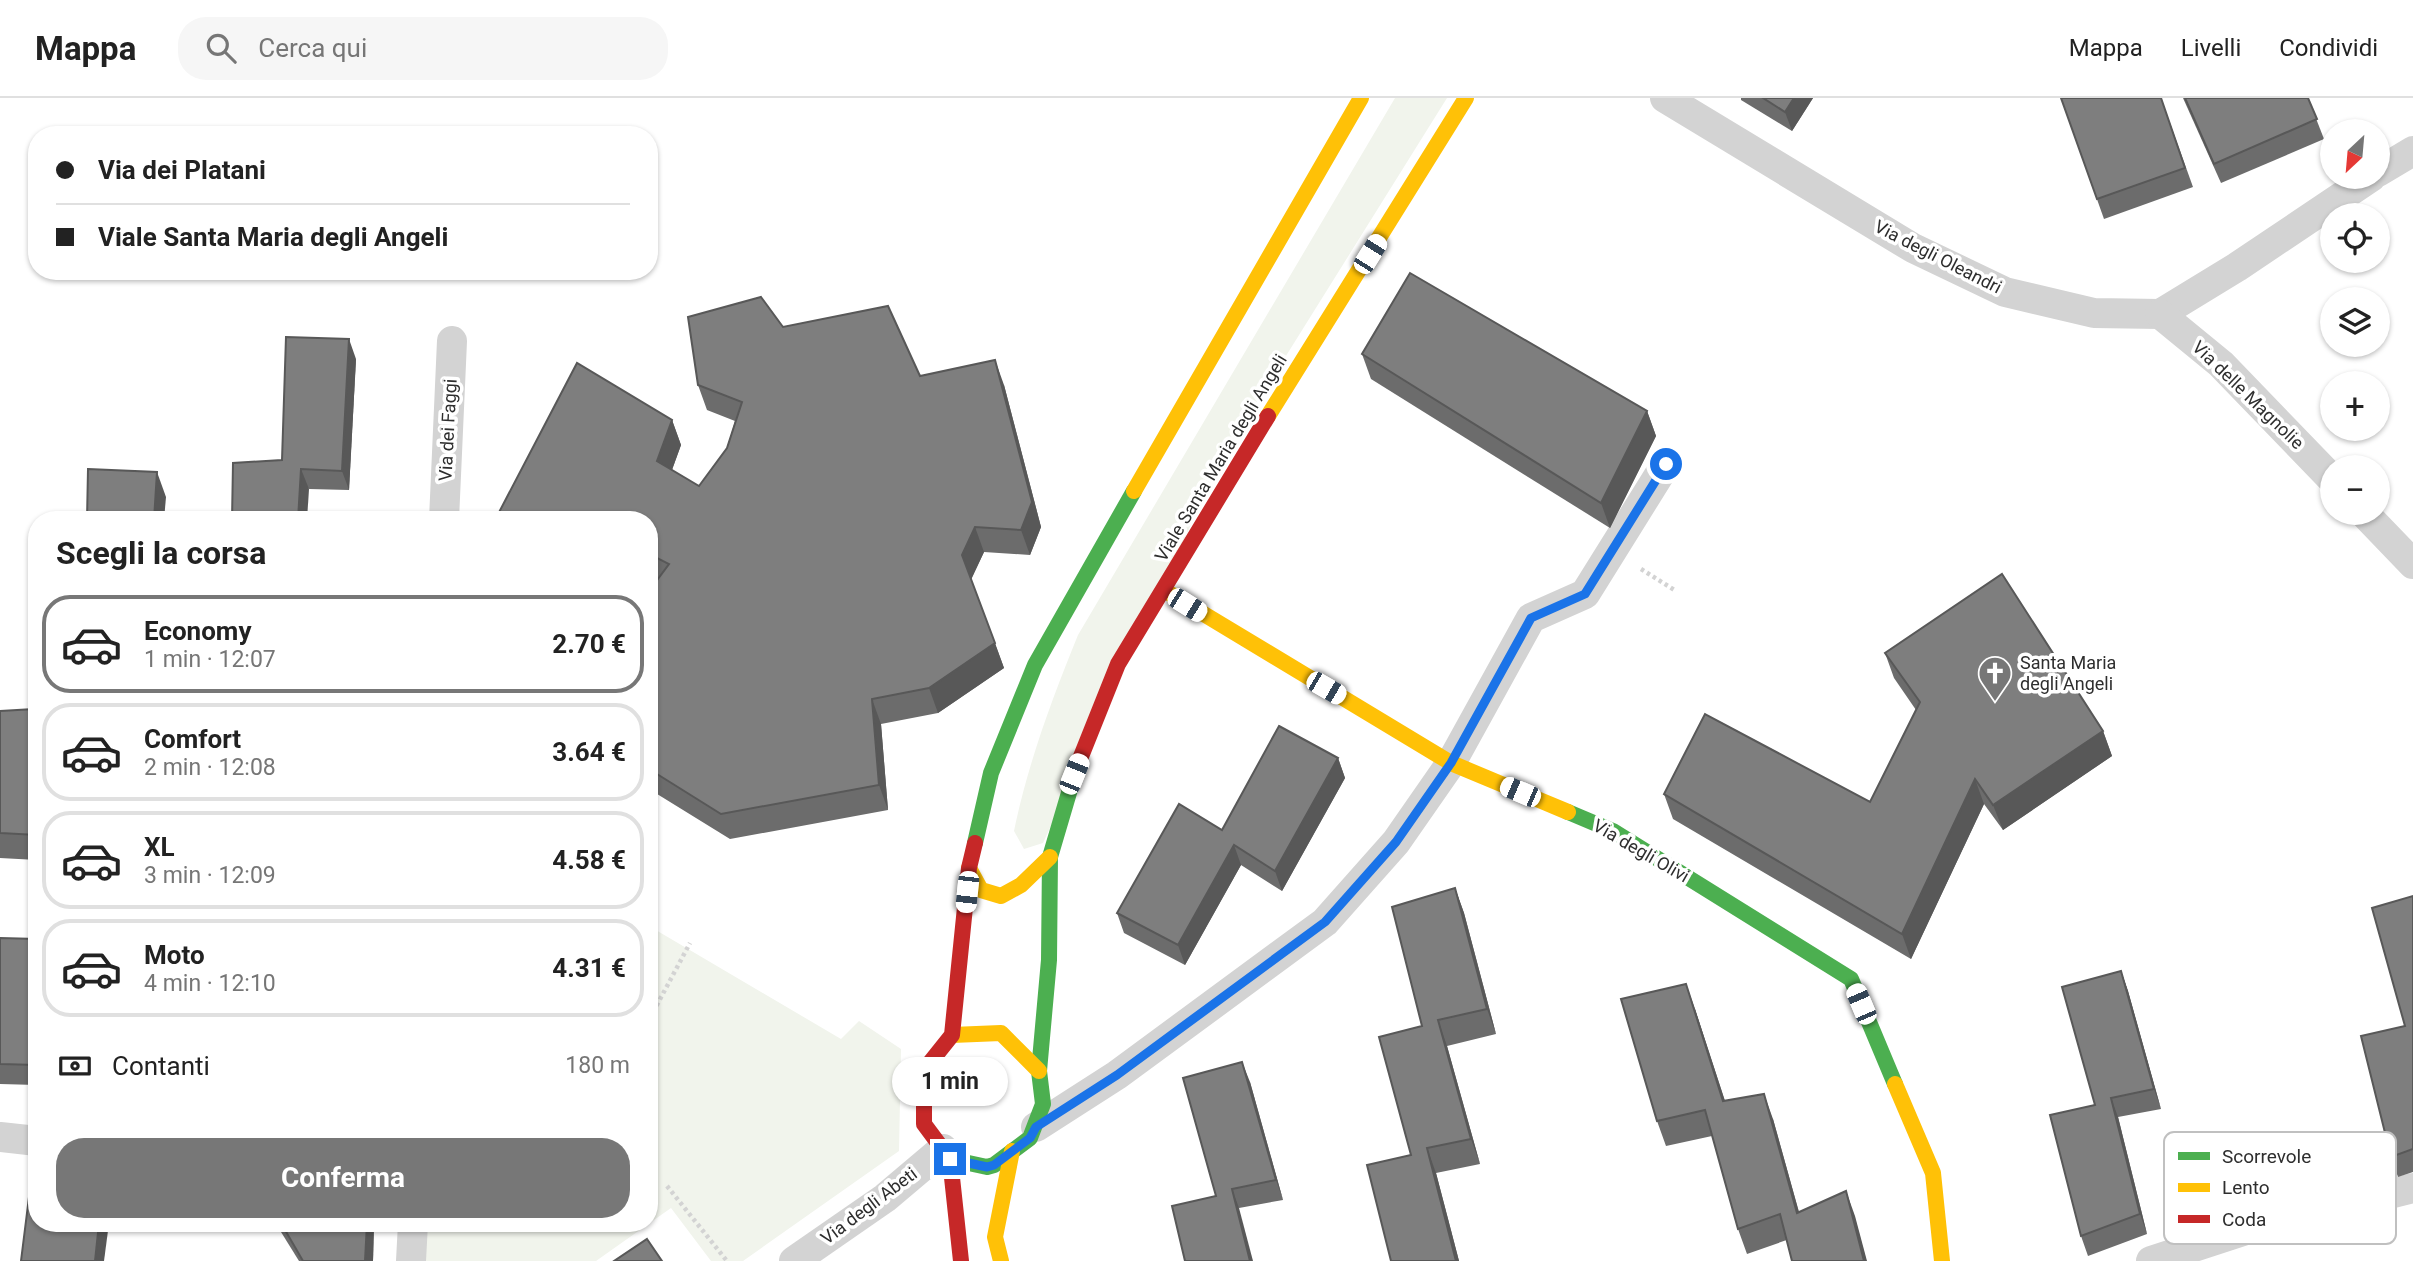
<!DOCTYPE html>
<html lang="it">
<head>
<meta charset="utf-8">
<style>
	body { margin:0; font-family:Roboto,sans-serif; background:#f6f6f6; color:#222; height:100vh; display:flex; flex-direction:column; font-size:26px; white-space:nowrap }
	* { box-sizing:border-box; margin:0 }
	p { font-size:23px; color:#767676 }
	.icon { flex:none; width:38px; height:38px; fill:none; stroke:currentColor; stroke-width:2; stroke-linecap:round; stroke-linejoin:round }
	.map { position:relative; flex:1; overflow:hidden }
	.side { position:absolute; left:28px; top:413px; width:630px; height:721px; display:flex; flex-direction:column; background:#fff; border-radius:28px; box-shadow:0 2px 5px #0004 }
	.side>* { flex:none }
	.hud { position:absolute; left:28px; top:28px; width:630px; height:154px; border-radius:28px; box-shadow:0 2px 5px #0004; display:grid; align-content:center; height:154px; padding:0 28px; background:#fff }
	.needle { width:46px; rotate:206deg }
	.buttons { position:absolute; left:2320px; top:21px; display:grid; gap:14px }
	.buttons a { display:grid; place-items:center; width:70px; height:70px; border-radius:50%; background:#fff; box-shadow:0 2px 5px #0004; font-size:35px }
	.end { position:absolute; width:32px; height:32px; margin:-16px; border:9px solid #1a73e8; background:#fff; box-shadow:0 0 0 4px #fff }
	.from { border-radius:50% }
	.bubble { position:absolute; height:49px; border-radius:24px; background:#fff; box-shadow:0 2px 5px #0004; font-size:23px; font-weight:700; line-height:49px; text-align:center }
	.car { position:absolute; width:21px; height:42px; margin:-21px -10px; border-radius:9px; box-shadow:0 0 5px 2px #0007; background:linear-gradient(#fff 24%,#345 0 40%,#fff 0 76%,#345 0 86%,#fff 0) }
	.hud b { display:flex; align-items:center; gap:24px; height:66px; font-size:26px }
	.hud b+b { border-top:2px solid #e0e0e0 }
	.hud i { width:18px; height:18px; background:#222 }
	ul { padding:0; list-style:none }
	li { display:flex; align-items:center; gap:21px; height:98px; margin:0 14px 10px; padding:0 14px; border:4px solid #e0e0e0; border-radius:28px }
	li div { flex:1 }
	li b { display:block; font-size:26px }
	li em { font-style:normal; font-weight:700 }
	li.on { border-color:#777 }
	li>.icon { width:63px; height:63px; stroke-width:1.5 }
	h2 { padding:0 28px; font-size:32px; line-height:84px }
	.pay { display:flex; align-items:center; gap:18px; height:77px; padding:0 28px; font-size:26px }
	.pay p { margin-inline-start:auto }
	.primary-button { display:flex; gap:14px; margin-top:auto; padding:14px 28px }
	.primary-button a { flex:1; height:80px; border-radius:28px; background:#777; color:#fff; font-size:28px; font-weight:700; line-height:80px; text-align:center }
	header { display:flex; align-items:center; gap:42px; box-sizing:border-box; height:98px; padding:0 35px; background:#fff; border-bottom:2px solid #e0e0e0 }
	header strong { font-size:33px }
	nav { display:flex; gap:38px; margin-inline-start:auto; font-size:24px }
	.search { width:490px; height:63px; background:#f6f6f6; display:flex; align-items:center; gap:18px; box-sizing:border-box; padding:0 24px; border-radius:28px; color:#767676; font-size:26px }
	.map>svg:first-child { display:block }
	.green { fill:#f1f4ec }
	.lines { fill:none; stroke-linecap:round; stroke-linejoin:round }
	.path { stroke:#d3d3d3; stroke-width:4.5; stroke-dasharray:3.5 3.5; stroke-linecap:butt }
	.street { stroke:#d3d3d3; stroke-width:30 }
	.fast { stroke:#4caf50; stroke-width:16 }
	.slow { stroke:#ffc107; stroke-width:16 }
	.jam { stroke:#c62828; stroke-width:16 }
	.wall { fill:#6c6c6c }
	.shaded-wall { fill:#585858 }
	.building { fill:#7e7e7e; stroke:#585858; stroke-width:2 }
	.route { stroke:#1a73e8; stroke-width:9 }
	.labels { text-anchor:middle; stroke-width:7; stroke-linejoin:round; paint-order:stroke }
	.street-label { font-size:18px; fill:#2e2e2e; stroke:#fff }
	.poi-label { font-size:18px; fill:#2e2e2e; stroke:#fff; text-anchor:start }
	.key { fill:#fff; stroke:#c0c0c0; stroke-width:2 }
	.key-label { font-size:19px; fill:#2e2e2e }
</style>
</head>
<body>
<header>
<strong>Mappa</strong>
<div class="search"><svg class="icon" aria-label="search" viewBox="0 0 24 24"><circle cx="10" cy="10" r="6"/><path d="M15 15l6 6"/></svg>Cerca qui</div>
<nav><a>Mappa</a><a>Livelli</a><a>Condividi</a></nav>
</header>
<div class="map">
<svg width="2413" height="1163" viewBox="0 0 2413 1163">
	<rect width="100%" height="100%" fill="#fff"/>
	<g class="green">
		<path d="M1395 0H1447L1221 362 1043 745 1024 751 1014 733C1028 665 1052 601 1078 537Z"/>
		<path d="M649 828 841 941 859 923 901 951 899 1053 743 1163H711L671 1110 596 1163H421L424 1125H649Z"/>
	</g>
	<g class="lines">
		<g class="path">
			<path d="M1641 471 1676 493"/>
			<path d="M650 920 690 845"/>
			<path d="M667 1088 727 1163"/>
		</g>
		<g class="street">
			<path d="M1665 0 1913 150 2005 194 2094 215 2160 216 2237 169 2371 79"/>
			<path d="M2378 74 2413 53"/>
			<path d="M2160 216 2221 266 2333 382"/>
			<path d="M2364 415 2413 466"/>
			<path d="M444 422 452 243"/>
			<path d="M1036 1029 1117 977 1325 824 1396 744 1451 665 1531 520 1585 496 1666 366"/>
			<path d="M0 1039 37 1043"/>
			<path d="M411 1163 413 1125"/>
			<path d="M794 1163 885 1100 943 1051"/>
			<path d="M2151 1163 2246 1132 2413 1090"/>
		</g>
		<g class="fast">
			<path d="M1568 714 1613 733 1851 881 1895 986"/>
			<path d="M975 745 991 675 1035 567 1134 393"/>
			<path d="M950 1061 987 1069 994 1067 1030 1040 1043 1006 1039 973 1049 862 1050 759 1076 671"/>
		</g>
		<g class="slow">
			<path d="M1268 318 1466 0"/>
			<path d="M1134 393 1361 0"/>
			<path d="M1164 492 1451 665 1568 714"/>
			<path d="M969 770 981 792 1001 798 1021 787 1050 759"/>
			<path d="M952 937 1001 935 1039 973"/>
			<path d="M1895 986 1933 1075 1942 1163"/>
			<path d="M1001 1163 995 1139 1012 1053"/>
		</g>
		<g class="jam">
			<path d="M1076 671 1118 566 1268 318"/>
			<path d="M961 1163 950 1061 924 1026V972L952 937 969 770 975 745"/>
		</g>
	</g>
	<g class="wall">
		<path d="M1741 0H1813L1792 33 1741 2Z"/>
		<path d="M2061 0H2161L2193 89 2104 121Z"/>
		<path d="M2183 0H2308L2324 41 2221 85Z"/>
		<path d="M783 229 920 278 1004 287 1041 429 1030 457 984 454 971 481 1004 570 938 615 881 626 888 712 730 741 649 691V493L658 481 649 476V422L672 322 681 347 672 372 699 388 727 350 735 323 707 312 698 287Z"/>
		<path d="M1362 256 1647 313 1656 338 1610 430 1371 281Z"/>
		<path d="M356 261 349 392 309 391 282 362Z"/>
		<path d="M1885 555 2103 633 2112 658 2003 732 1984 706 1911 861 1673 721 1664 696 1870 704 1916 612 1894 580Z"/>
		<path d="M37 561V762L0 760V613L34 611Z"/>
		<path d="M1338 660 1345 680 1282 793 1241 767 1185 867 1124 835 1117 815 1222 732Z"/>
		<path d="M1455 790 1464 815 1496 936 1447 948 1480 1066 1436 1075 1459 1163H1391L1411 1057 1422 928Z"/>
		<path d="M2413 798V1074L2398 1079 2391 1059 2405 928Z"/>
		<path d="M0 840 37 841V987L0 986Z"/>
		<path d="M2121 873 2128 893 2161 1011 2118 1019 2147 1136 2088 1158 2081 1138 2095 1007Z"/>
		<path d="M1695 911 1725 1003 1773 1021 1799 1114 1855 1118 1747 1156 1738 1131 1712 1038 1666 1048 1657 1023Z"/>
		<path d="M1250 984 1283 1102 1239 1110 1216 1098Z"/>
		<path d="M278 1125H374L373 1163H299L281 1134Z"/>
	</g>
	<g class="shaded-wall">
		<path d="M1794 0H1813L1792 33 1785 14Z"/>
		<path d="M349 241 356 261 349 392 342 373Z"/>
		<path d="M995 262 1004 287 1041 429 1030 457 1021 432Z"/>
		<path d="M1647 313 1656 338 1610 430 1601 405Z"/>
		<path d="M672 322 681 347 666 388 657 363Z"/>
		<path d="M301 371 309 391 307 422H298Z"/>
		<path d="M157 374 166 399 164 422H154Z"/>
		<path d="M975 429 984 454 971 482 962 457Z"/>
		<path d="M995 545 1004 570 938 615 929 590Z"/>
		<path d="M872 601 881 626 888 712 879 687Z"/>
		<path d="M2103 633 2112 658 2003 732 1993 707Z"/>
		<path d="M1338 660 1345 680 1282 793 1275 773Z"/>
		<path d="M1975 681 1984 706 1911 861 1902 836Z"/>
		<path d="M1234 747 1241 767 1185 867 1178 847Z"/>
		<path d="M1455 790 1464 815 1496 936 1487 911Z"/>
		<path d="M2121 873 2128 893 2161 1011 2154 991Z"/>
		<path d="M1686 886 1695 911 1733 1028 1723 1003Z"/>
		<path d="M1438 922 1447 948 1480 1066 1471 1041Z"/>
		<path d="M1242 964 1250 984 1283 1102 1276 1082Z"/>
		<path d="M1764 996 1773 1021 1806 1140 1797 1115Z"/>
		<path d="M2111 1000 2118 1019 2147 1136 2140 1116Z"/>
		<path d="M1427 1050 1436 1075 1459 1163H1456Z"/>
		<path d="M1232 1091 1239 1110 1253 1163H1250Z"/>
		<path d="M1846 1093 1855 1118 1867 1163H1864Z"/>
		<path d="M99 1125H109L104 1163H95Z"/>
		<path d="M367 1125H374L373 1163H365Z"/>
	</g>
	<g class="building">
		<path d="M1763 0H1794L1785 14Z"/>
		<path d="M2061 0H2161L2185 70 2097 101Z"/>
		<path d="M2185 0H2308L2317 21 2214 66Z"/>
		<path d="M1410 175 1647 313 1601 405 1362 256Z"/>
		<path d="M761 199 783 229 888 208 920 278 995 262 1032 404 1021 432 975 429 962 457 995 545 929 590 872 601 879 687 721 716 649 671V493L669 466 649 456V422H495L577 265 672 322 657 363 699 388 727 350 742 304 698 287 688 219Z"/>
		<path d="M286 239 349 241 342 373 301 371 298 422H232L233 365 282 362Z"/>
		<path d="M88 371 157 374 154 422H87Z"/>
		<path d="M2002 476 2103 633 1993 707 1975 681 1902 836 1664 696 1705 616 1870 704 1920 604 1885 555Z"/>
		<path d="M37 561V737L0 735V613L34 611Z"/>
		<path d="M1279 628 1338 660 1275 773 1234 747 1178 847 1117 815 1179 706 1222 732Z"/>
		<path d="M1455 790 1487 911 1438 922 1471 1041 1427 1050 1456 1163H1391L1367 1067 1411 1057 1379 939 1422 928 1392 809Z"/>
		<path d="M2413 798V1051L2391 1059 2361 938 2405 928 2372 810Z"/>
		<path d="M0 840 37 841V967L0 966Z"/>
		<path d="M2121 873 2154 991 2111 1000 2140 1116 2081 1138 2050 1017 2095 1007 2062 889Z"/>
		<path d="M1686 886 1723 1003 1764 996 1797 1115 1846 1093 1864 1163H1792L1780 1116 1738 1131 1705 1012 1657 1023 1621 901Z"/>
		<path d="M1242 964 1276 1082 1232 1091 1250 1163H1185L1172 1108 1216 1098 1183 980Z"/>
		<path d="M31 1083H37V1125H99L95 1163H21Z"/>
		<path d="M281 1125H367L365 1163H303Z"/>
		<path d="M647 1141 662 1163H614Z"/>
	</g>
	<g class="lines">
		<path class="route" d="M950 1061 987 1069 994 1067 1030 1040 1036 1029 1117 977 1325 824 1396 744 1451 665 1531 520 1585 496 1666 366"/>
	</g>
	<defs>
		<symbol id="church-pin" viewBox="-11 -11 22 30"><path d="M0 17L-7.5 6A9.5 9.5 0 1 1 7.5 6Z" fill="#777" stroke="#fff"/><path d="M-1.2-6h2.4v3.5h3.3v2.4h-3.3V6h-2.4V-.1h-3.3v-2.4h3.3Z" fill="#fff"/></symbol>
	</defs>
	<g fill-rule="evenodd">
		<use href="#church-pin" x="1976" y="556" width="38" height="52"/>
	</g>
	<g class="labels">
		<g class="street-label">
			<text transform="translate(1938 159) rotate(27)" y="6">Via degli Oleandri</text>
			<text transform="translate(2248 297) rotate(44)" y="6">Via delle Magnolie</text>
			<text transform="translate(448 332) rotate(-87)" y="6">Via dei Faggi</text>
			<text transform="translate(1221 360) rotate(-59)" y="6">Viale Santa Maria degli Angeli</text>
			<text transform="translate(1641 753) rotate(30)" y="6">Via degli Olivi</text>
			<text transform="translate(869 1108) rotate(-37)" y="6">Via degli Abeti</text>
		</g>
		<g class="poi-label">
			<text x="2020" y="571">Santa Maria<tspan x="2020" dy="21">degli Angeli</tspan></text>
		</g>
	</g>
	<rect x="2164" y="1034" width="232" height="112" rx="10" class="key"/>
	<rect x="2178" y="1054" width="32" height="8" fill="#4caf50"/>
	<rect x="2178" y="1085" width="32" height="9" fill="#ffc107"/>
	<rect x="2178" y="1117" width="32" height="8" fill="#c62828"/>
	<g class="key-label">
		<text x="2222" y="1065">Scorrevole</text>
		<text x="2222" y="1096">Lento</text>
		<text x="2222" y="1128">Coda</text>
	</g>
</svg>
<div class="buttons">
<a><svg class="needle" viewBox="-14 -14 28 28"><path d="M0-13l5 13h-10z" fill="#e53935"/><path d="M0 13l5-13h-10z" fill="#767676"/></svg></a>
<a><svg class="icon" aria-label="locate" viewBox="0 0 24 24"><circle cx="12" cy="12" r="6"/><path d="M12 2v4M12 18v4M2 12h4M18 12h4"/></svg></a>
<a><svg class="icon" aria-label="layers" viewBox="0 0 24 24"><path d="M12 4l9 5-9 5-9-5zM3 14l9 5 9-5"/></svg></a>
<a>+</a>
<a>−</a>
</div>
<i class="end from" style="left:1666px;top:366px"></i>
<i class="end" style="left:950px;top:1061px"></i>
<div class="bubble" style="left:892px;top:959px;width:116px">1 min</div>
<i class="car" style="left:1370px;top:156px;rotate:32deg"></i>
<i class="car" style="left:1187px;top:507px;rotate:122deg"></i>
<i class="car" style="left:1326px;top:590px;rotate:120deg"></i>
<i class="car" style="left:1074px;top:676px;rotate:22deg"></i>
<i class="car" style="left:1520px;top:694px;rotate:293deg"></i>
<i class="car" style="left:967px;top:794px;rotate:186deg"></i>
<i class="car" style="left:1861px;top:906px;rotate:337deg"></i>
<div class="hud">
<b><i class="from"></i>Via dei Platani</b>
<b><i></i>Viale Santa Maria degli Angeli</b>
</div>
<section class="side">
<h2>Scegli la corsa</h2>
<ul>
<li class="on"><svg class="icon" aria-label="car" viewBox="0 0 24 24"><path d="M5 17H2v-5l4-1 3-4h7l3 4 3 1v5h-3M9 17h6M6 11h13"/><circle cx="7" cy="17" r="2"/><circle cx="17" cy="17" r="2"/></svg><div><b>Economy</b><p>1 min · 12:07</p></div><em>2.70 €</em></li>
<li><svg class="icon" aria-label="car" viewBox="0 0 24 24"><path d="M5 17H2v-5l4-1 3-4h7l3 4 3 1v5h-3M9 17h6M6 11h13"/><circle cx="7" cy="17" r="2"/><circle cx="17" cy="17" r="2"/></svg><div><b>Comfort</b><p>2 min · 12:08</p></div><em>3.64 €</em></li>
<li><svg class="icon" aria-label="car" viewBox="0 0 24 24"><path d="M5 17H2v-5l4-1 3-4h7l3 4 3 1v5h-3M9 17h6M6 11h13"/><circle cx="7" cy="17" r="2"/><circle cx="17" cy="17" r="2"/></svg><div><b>XL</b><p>3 min · 12:09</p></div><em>4.58 €</em></li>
<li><svg class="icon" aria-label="car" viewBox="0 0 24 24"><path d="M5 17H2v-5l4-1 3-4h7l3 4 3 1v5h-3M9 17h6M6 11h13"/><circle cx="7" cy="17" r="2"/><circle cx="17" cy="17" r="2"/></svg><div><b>Moto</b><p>4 min · 12:10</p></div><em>4.31 €</em></li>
</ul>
<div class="pay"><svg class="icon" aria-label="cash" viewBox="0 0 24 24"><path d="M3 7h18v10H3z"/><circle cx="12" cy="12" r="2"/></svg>Contanti<p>180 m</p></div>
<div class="primary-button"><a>Conferma</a></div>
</section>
</div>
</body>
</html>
